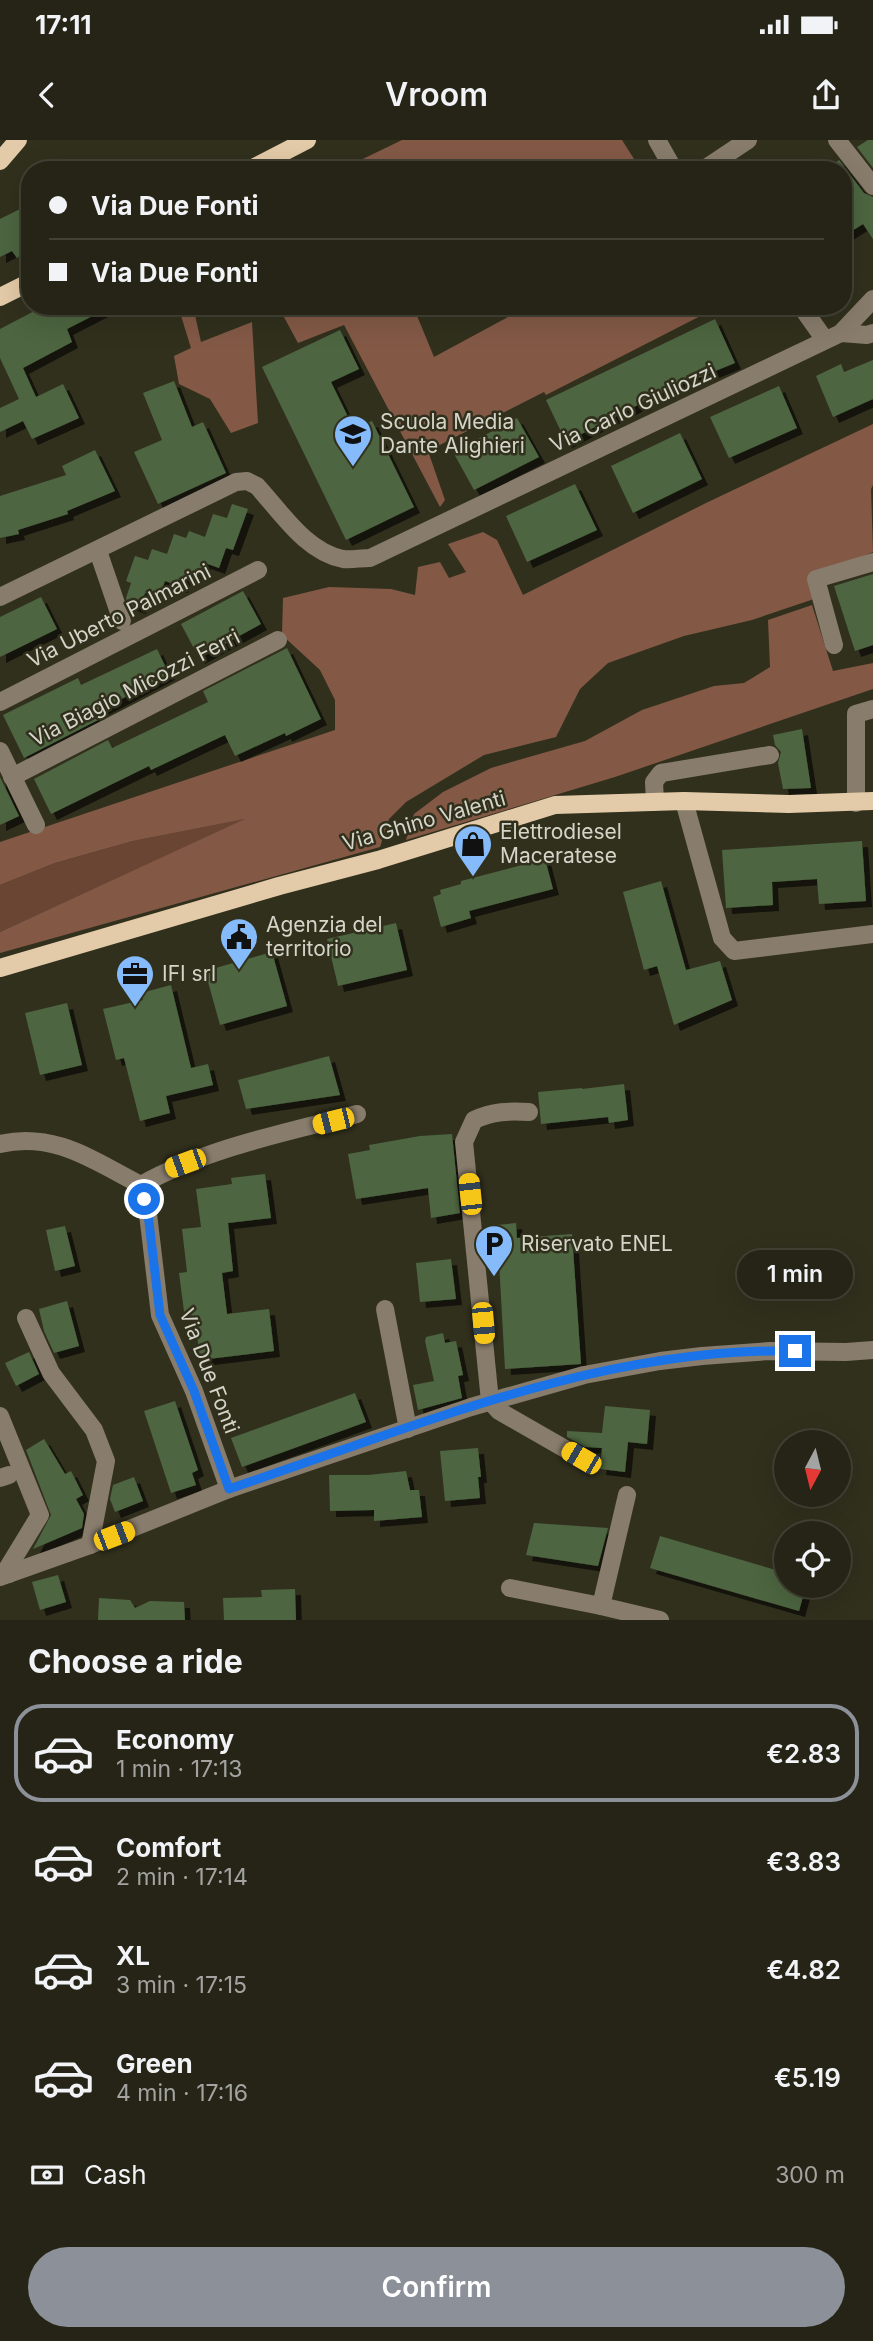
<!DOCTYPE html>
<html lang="en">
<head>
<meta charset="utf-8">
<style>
	body { margin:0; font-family:Inter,sans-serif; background:#313023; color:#f1f3f6; height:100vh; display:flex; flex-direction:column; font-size:26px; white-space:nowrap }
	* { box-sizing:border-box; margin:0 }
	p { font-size:23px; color:#a3a4a1 }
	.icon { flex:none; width:38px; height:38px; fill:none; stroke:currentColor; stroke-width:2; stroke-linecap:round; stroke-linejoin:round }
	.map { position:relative; height:1480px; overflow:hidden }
	.sheet { display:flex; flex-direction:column; background:#252416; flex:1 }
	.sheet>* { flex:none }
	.guide { position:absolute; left:21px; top:21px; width:831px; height:154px; border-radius:28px; box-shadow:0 7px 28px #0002,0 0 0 2px #424135; display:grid; align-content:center; height:154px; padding:0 28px; background:#252416 }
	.needle { width:46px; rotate:187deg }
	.buttons { position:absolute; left:774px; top:1290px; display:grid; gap:14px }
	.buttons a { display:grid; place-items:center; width:77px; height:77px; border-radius:50%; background:#252416; box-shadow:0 7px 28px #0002,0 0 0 2px #424135; font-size:35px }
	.end { position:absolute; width:32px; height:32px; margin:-16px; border:9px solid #1a73e8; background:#fff; box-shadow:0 0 0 4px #fff }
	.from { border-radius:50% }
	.bubble { position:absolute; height:49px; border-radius:24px; background:#252416; box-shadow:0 7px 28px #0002,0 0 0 2px #424135; font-size:23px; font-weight:600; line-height:49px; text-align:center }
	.car { position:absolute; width:21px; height:42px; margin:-21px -10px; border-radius:9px; box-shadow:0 0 5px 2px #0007; background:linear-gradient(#f5c518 24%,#345 0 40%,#f5c518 0 76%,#345 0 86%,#f5c518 0) }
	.guide b { display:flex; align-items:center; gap:24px; height:66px; font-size:26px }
	.guide b+b { border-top:2px solid #424135 }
	.guide i { width:18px; height:18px; background:#f1f3f6 }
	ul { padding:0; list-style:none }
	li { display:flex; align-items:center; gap:21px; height:98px; margin:0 14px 10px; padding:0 14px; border:4px solid transparent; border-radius:28px }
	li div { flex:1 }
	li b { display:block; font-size:26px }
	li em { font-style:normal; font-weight:600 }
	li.on { border-color:#8c9099 }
	li>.icon { width:63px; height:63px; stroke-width:1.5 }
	h2 { padding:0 28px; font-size:32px; line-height:84px }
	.pay { display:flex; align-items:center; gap:18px; height:77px; padding:0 28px; font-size:26px }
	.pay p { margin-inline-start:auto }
	.button { display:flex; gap:14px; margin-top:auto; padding:14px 28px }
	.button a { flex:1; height:80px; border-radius:42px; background:#8c9099; color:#fff; font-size:28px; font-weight:600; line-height:80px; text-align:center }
	.status { display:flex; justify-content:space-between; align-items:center; height:49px; padding:0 35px; background:#252416; direction:ltr }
	.status svg { height:19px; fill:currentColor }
	header { display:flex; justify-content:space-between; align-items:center; height:91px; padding:0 28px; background:#252416; font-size:32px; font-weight:600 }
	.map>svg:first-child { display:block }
	.green { fill:#6a4534 }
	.forest { fill:#835946 }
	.building { fill:#4d6540; filter:url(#shadow) }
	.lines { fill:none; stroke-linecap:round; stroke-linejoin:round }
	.minor { stroke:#887c6c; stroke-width:18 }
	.major { stroke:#e3caa8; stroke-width:18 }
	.route { stroke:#1a73e8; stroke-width:9 }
	.labels { text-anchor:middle; stroke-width:5; stroke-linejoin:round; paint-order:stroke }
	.street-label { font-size:21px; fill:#d4d4c8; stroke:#31301d }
	.poi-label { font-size:21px; fill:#d4d4c8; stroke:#31301d; text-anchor:start }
</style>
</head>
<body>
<div class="status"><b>17:11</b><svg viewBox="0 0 49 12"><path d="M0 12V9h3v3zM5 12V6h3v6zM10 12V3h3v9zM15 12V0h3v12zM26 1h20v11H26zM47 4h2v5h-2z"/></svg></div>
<header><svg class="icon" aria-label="back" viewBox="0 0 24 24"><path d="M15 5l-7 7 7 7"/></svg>Vroom<svg class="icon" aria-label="share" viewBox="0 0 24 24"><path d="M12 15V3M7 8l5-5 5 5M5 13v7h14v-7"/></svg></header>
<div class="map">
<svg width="873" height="1480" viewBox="0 0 873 1480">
	<defs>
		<filter id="shadow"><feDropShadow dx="6" dy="6" stdDeviation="0" flood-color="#0009"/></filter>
	</defs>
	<rect width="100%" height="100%" fill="#31301d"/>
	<path class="green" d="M249 678 0 792V745L55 723 133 701Z"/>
	<g class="forest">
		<path d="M402 0H622L641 30H340Z"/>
		<path d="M178 166H193L201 202 252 182 258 283 231 293 210 259 179 244 174 216 191 208Z"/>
		<path d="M278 166H413L434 217 508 177 504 166H720L546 255 544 252 428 311 445 360 440 367 344 185 298 203Z"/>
		<path d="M873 284V345L871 349 873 412 813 437 814 459 752 480 684 496 608 523 580 549 556 597 484 615 406 662 389 679 380 707 0 813V792L245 679 133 701 55 723 0 745V702L335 590V560L320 530 282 495 283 458 329 447 391 449 415 455 418 427 440 422 449 438 466 432 448 404 483 392 497 400 523 455 706 363Z"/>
		<path d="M812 465 833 531 873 523V549L615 637 406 700 414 674 443 652 491 628 585 601 642 570 714 546 744 543 770 527 768 480Z"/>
	</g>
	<g class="building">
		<path d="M868 0H873V28L857 7Z"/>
		<path d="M839 20 864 53 873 57V99L863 84 844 96V30H825Z"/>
		<path d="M30 64V110L17 118 12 111 0 117V79Z"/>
		<path d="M44 166H112L67 189 72 202 23 228 36 257 63 244 79 278 32 299 23 281 0 292V268L19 259 0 218V189Z"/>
		<path d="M715 179 735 223 661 253 566 302 546 260Z"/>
		<path d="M340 190 359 229 331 242 354 289 372 281 414 367 346 400 262 227Z"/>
		<path d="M873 220V259L833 277 816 236 841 224 844 232Z"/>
		<path d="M174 241 192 287 203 282 226 333 158 364 134 312 162 300 143 253Z"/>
		<path d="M779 246 797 288 729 318 710 277Z"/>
		<path d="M517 278 539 317 474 350 453 312Z"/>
		<path d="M680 293 702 339 633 373 611 326Z"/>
		<path d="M95 310 115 351 67 371 68 374 18 390 19 394 0 398V356L66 335 62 326Z"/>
		<path d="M575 344 597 390 527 422 506 376Z"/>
		<path d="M232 364 248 369 233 410 226 408 219 428 205 423 201 435 187 431 182 447 165 441 159 457 145 453 140 468 128 464 126 458 131 443 126 441 135 416 148 420 152 409 167 414 174 394 186 398 189 391 205 397 213 374 227 378Z"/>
		<path d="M873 434V505L855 511 834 446Z"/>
		<path d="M243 451 261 484 199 518 181 484Z"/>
		<path d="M41 457 57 489 0 517V477Z"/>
		<path d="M287 508 321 579 286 596 285 593 235 616 225 595 151 630 149 626 51 674 34 639 108 600 112 608 208 562 203 551Z"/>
		<path d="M157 509 169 534 95 573 98 580 24 618 3 575 78 538 81 545Z"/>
		<path d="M802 589 811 648 783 649 778 623 781 612 775 605 773 595Z"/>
		<path d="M0 637 19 676 0 685Z"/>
		<path d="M862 701 866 761 819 764 817 739 772 742 773 765 726 768 722 710Z"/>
		<path d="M545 719 553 749 469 771 471 778 441 787 433 757 441 754 440 750 461 744V741Z"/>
		<path d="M661 741 686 830 720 821 732 860 674 885 657 826 644 830 623 752Z"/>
		<path d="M396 783 407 830 338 846 327 799Z"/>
		<path d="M272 812 287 866 220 885 205 831Z"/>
		<path d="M171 845 191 928 208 924 213 945 166 956 170 973 140 981 124 918 116 920 103 869 143 860 141 853Z"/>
		<path d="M67 863 82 925 40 935 25 873Z"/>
		<path d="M329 916 340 955 246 969 238 940Z"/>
		<path d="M624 944 628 980 609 983 608 977 541 984 538 952 582 948V949Z"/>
		<path d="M452 994 460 1073 431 1078 428 1048 356 1059 348 1014 370 1010 369 1005 420 996Z"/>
		<path d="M265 1034 271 1078 228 1083 233 1131 222 1133 227 1174 269 1169 274 1211 200 1220 195 1178 185 1179 179 1133 187 1132 182 1089 201 1087 196 1049 232 1044 231 1038Z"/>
		<path d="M516 1083 517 1098 572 1094 581 1224 505 1229 497 1085Z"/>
		<path d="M65 1086 75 1126 55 1131 46 1090Z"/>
		<path d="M451 1119 456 1159 420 1162 416 1123Z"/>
		<path d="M67 1161 79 1206 54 1213 44 1191 39 1169Z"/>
		<path d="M443 1193 445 1203 456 1201 463 1235 458 1236 462 1258 418 1270 413 1245 434 1241 425 1201 426 1197Z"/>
		<path d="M29 1212 39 1234 16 1246 5 1223Z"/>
		<path d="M355 1253 366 1282 242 1327 231 1298Z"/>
		<path d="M175 1261 198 1330 192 1333 196 1345 171 1353 144 1271Z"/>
		<path d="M605 1266 650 1270 647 1304 628 1302 625 1332 600 1329 602 1308 585 1307 567 1297V1291L602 1293Z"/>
		<path d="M44 1299 65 1334 71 1331 83 1355 76 1359 84 1374 82 1388 33 1409 51 1375 26 1310Z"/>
		<path d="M478 1308 481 1337H478L480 1358 445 1361 440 1311Z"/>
		<path d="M406 1331 410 1350H419L422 1377 374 1381V1370L330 1371 329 1335H368Z"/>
		<path d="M134 1337 143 1361 115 1372 110 1359 113 1345Z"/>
		<path d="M534 1383 608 1388 598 1426 526 1415Z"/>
		<path d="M660 1396 786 1433V1446H806L799 1471 650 1428Z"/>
		<path d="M58 1435 66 1462 40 1470 32 1442Z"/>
		<path d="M295 1449 296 1480H224L223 1458 262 1457 261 1450Z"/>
		<path d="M99 1458 130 1460 135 1468 150 1461 184 1462 185 1480H98Z"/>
	</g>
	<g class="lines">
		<g class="minor">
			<path d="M657 0 674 30"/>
			<path d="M837 0 873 46"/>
			<path d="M703 30 748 0"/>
			<path d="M801 166 825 200"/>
			<path d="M841 193 867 195 873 193"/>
			<path d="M98 411 122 481"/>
			<path d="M0 457 236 342 247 341 257 346C281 372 306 412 343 419 351 420 361 418 370 418L841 193 873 159"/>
			<path d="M834 505 816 439 873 422"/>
			<path d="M0 562 258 430"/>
			<path d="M0 611 36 685"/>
			<path d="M12 637 278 500"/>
			<path d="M684 661 722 798 734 811 873 794"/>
			<path d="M655 662 654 642 661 633 770 615"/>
			<path d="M856 663V574L873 569"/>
			<path d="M529 972C509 971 493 971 474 980L464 1002 490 1261 499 1271 581 1318"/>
			<path d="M0 1004C54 991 94 1021 141 1045L148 1074 160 1175 194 1251 229 1349"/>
			<path d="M141 1045C207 1008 284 993 357 974"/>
			<path d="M385 1169 408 1289"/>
			<path d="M26 1178 51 1233 94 1290 106 1321 90 1405"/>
			<path d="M0 1276 40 1375 7 1429 9 1434"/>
			<path d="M0 1338 9 1335"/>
			<path d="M627 1355 601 1466 660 1480"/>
			<path d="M0 1437 90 1405 229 1349 471 1267 584 1235 660 1221 702 1216 770 1211 846 1212 873 1210"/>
			<path d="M510 1448 601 1466"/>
		</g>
		<g class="major">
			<path d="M0 21 18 0"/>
			<path d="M249 30 307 0"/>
			<path d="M0 157 30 142"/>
			<path d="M0 828 279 746 378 720 555 665 684 661 789 664 873 661"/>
		</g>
	</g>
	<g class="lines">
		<path class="route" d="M144 1059 148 1074 160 1175 194 1251 229 1349C412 1288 599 1207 795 1211"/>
	</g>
	<defs>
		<symbol id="school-pin" viewBox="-11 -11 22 30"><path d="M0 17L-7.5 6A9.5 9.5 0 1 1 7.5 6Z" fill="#85bbfb" stroke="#31301d"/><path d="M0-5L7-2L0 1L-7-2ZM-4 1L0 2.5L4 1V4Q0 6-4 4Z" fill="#111"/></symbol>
		<symbol id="shop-pin" viewBox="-11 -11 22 30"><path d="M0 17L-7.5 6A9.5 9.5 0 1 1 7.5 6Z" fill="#85bbfb" stroke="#31301d"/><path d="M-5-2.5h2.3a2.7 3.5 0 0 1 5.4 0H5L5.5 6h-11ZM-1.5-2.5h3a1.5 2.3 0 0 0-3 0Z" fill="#111"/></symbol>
		<symbol id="civic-pin" viewBox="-11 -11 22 30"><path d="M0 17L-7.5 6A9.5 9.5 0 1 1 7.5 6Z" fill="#85bbfb" stroke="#31301d"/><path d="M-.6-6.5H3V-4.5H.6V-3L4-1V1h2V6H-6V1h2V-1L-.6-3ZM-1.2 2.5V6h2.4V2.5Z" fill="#111"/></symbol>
		<symbol id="office-pin" viewBox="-11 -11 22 30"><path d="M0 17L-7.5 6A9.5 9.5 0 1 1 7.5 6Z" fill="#85bbfb" stroke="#31301d"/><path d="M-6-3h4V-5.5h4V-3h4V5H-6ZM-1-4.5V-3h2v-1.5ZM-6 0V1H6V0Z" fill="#111"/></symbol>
		<symbol id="parking-pin" viewBox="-11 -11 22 30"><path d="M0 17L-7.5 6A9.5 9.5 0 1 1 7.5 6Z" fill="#85bbfb" stroke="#31301d"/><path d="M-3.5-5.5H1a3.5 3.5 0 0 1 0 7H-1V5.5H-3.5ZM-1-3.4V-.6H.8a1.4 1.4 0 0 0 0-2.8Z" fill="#111"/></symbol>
	</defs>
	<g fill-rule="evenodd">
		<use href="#school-pin" x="331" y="272" width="44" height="60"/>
		<use href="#shop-pin" x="451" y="682" width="44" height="60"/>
		<use href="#civic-pin" x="217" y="775" width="44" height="60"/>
		<use href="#office-pin" x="113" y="812" width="44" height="60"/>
		<use href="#parking-pin" x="472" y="1082" width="44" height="60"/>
	</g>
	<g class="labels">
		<g class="street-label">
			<text transform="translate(633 268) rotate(-25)" y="7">Via Carlo Giuliozzi</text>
			<text transform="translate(119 476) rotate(-27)" y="7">Via Uberto Palmarini</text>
			<text transform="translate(135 548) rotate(-27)" y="7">Via Biagio Micozzi Ferri</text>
			<text transform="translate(424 681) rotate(-16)" y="7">Via Ghino Valenti</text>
			<text transform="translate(209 1231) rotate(69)" y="7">Via Due Fonti</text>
		</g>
		<g class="poi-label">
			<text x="380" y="289">Scuola Media<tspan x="380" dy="24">Dante Alighieri</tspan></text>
			<text x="500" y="699">Elettrodiesel<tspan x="500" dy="24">Maceratese</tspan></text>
			<text x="266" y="792">Agenzia del<tspan x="266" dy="24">territorio</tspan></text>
			<text x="162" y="841">IFI srl</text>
			<text x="521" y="1111">Riservato ENEL</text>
		</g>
	</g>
</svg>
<div class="buttons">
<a><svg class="needle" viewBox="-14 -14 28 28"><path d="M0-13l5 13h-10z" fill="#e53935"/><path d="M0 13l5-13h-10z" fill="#a3a4a1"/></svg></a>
<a><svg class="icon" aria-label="locate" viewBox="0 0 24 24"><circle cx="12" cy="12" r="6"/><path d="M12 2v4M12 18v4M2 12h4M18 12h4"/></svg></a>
</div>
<i class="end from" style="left:144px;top:1059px"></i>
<i class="end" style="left:795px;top:1211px"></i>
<div class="bubble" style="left:737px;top:1110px;width:116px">1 min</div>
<i class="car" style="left:333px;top:981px;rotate:256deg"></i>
<i class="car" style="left:185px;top:1023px;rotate:250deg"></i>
<i class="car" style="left:470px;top:1054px;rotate:354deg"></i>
<i class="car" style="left:483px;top:1183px;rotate:175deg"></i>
<i class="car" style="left:581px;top:1318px;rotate:300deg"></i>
<i class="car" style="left:114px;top:1396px;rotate:69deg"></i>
<div class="guide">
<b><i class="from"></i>Via Due Fonti</b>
<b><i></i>Via Due Fonti</b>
</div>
</div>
<section class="sheet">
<h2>Choose a ride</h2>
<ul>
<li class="on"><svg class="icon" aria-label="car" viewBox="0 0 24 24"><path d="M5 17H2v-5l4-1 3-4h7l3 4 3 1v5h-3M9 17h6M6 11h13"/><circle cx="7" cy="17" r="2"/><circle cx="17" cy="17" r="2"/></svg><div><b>Economy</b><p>1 min · 17:13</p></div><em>€2.83</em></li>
<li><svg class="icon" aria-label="car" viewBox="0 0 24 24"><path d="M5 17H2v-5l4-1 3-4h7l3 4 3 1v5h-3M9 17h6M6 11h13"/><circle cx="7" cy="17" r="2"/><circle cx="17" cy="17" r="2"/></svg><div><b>Comfort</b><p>2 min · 17:14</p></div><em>€3.83</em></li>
<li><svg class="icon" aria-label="car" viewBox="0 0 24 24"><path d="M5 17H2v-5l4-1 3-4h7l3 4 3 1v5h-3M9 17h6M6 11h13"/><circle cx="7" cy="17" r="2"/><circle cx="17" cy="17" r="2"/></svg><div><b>XL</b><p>3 min · 17:15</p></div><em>€4.82</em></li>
<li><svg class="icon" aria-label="car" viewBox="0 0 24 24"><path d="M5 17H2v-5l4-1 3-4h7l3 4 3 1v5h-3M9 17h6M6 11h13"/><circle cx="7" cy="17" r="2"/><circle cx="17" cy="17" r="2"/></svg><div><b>Green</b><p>4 min · 17:16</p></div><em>€5.19</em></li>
</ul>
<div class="pay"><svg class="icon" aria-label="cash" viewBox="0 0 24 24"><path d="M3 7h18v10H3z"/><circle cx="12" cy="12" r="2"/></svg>Cash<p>300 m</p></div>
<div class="button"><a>Confirm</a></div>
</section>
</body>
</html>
